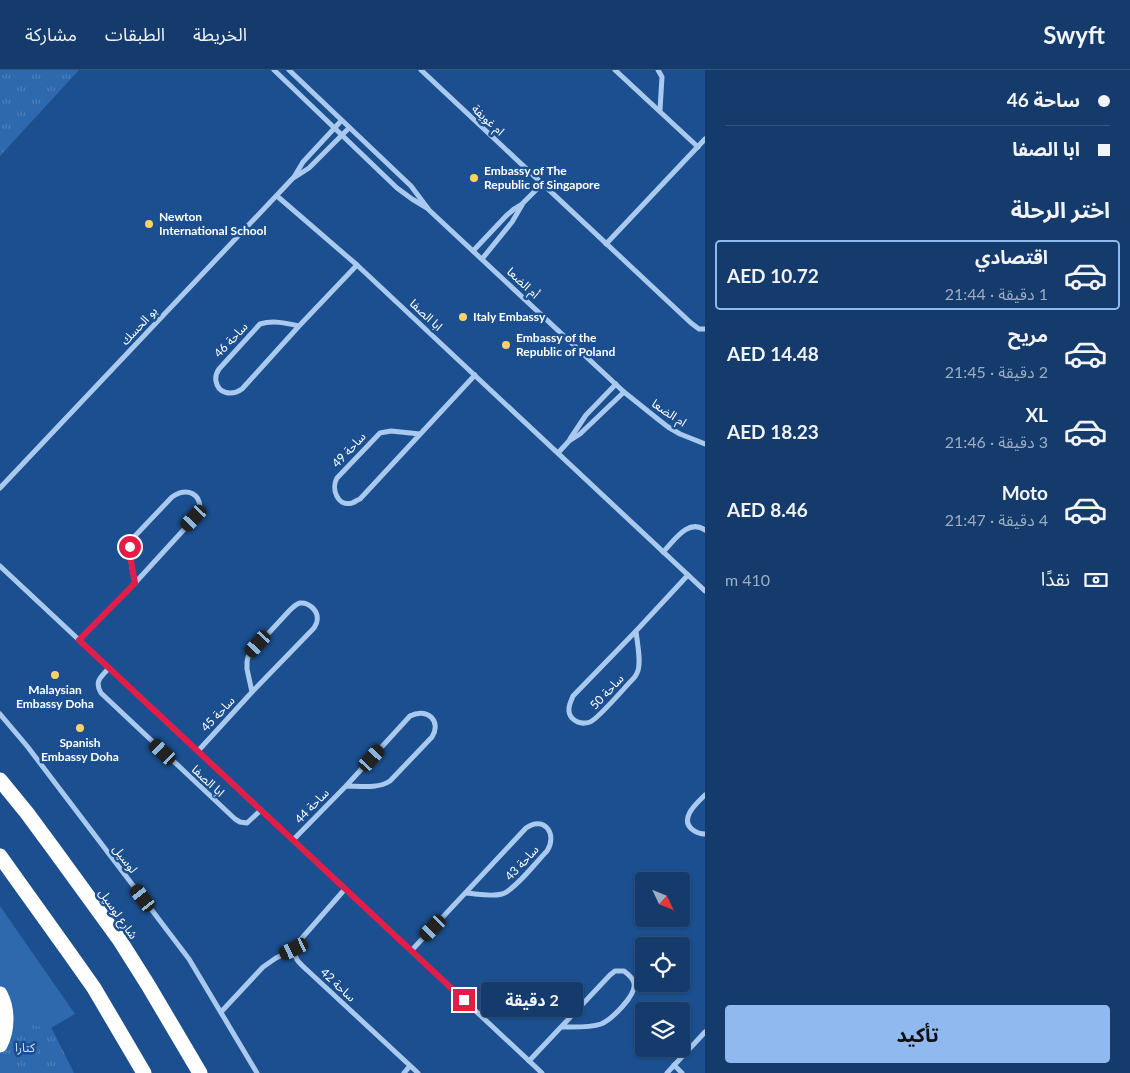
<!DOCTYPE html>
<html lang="ar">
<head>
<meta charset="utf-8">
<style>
	body { margin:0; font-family:Lato,"Noto Sans Arabic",sans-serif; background:#1d4271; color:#f1f3f6; direction:rtl; height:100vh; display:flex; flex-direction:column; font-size:19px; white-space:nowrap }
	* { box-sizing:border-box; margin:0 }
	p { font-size:16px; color:#9dadc1 }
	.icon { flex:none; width:28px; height:28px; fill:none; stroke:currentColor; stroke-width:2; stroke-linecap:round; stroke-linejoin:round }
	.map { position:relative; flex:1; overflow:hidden; direction:ltr }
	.details { display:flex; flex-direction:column; background:#143b6b; width:425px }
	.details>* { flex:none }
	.guide { display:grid; align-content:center; height:110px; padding:0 20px; background:#143b6b }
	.needle { width:32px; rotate:133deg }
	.tools { position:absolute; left:635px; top:802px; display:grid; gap:10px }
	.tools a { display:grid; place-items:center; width:55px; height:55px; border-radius:5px; background:#143b6b; box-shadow:0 1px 4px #0004,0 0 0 1px #33557e; font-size:25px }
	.end { position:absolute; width:22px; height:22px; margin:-11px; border:6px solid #e11d48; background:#fff; box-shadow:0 0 0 2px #fff }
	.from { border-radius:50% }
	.bubble { position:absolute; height:35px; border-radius:5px; background:#143b6b; box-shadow:0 1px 4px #0004,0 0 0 1px #33557e; font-size:16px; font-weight:700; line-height:35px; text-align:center; direction:rtl }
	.car { position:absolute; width:15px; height:30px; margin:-15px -8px; border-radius:6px; box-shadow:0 0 4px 1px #0007; background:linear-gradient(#222 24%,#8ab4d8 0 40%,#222 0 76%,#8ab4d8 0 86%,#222 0) }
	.guide b { display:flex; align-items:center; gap:18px; height:48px; font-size:19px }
	.guide b+b { border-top:1px solid #33557e }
	.guide i { width:12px; height:12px; background:#f1f3f6 }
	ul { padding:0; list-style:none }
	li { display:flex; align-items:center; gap:15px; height:70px; margin:0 10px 8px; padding:0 10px; border:2px solid transparent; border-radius:5px }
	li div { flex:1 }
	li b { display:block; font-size:19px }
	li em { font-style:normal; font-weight:700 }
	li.active { border-color:#90b9f0 }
	li>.icon { width:45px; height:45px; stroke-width:1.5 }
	h2 { padding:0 20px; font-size:22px; line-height:60px }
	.pay { display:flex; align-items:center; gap:12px; height:55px; padding:0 20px; font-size:19px }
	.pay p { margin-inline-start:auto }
	.primary-button { display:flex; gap:10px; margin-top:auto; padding:10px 20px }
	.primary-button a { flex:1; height:58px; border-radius:5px; background:#90b9f0; color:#111; font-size:20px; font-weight:700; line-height:58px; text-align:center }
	header { display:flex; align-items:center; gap:30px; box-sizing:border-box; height:70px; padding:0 25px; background:#143b6b; border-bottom:1px solid #33557e }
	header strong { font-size:24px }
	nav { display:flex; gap:28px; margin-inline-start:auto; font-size:18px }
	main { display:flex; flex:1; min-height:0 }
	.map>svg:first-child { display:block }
	.grass { fill:url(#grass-tufts) }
	.garden { fill:#2e69ad }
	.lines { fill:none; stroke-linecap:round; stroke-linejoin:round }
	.street { stroke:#a9c9ee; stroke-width:5 }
	.highway { stroke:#fff; stroke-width:15 }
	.route { stroke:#e11d48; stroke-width:6 }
	.poi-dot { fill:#ffd166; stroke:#1b4f8f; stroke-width:2 }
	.labels { text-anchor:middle; stroke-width:5; stroke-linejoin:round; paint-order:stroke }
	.street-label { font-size:12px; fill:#fff; stroke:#1b4f8f }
	.poi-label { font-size:12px; font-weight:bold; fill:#fff; stroke:#1b4f8f; text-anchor:start }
	.park-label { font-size:12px; fill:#cfe3fa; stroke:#1b4f8f }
</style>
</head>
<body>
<header>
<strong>Swyft</strong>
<nav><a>الخريطة</a><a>الطبقات</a><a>مشاركة</a></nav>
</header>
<main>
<section class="details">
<div class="guide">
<b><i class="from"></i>ساحة 46</b>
<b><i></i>ابا الصفا</b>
</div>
<h2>اختر الرحلة</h2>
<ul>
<li class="active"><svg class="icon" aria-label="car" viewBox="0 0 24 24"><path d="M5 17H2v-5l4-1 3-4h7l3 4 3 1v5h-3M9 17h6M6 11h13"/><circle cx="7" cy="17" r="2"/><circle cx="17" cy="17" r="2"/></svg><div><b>اقتصادي</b><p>1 دقيقة · 21:44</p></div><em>AED 10.72</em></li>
<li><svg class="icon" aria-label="car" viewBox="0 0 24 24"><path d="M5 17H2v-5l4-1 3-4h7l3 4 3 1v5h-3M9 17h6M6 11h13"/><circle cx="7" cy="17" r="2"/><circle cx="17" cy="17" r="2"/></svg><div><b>مريح</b><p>2 دقيقة · 21:45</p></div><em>AED 14.48</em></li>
<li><svg class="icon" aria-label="car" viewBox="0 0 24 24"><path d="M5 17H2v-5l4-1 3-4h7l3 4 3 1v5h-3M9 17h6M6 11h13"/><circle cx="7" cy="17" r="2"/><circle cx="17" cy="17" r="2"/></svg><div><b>XL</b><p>3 دقيقة · 21:46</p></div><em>AED 18.23</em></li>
<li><svg class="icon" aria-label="car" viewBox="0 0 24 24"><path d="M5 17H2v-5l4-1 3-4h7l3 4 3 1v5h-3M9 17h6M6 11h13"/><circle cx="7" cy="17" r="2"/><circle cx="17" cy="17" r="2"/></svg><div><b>Moto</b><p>4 دقيقة · 21:47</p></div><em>AED 8.46</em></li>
</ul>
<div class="pay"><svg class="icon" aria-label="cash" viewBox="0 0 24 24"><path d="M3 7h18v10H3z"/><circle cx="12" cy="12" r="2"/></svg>نقدًا<p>410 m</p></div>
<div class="primary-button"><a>تأكيد</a></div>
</section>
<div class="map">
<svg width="705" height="1003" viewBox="0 0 705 1003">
	<defs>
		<pattern id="grass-tufts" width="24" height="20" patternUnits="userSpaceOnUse" patternTransform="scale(1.25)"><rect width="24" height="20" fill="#2e69ad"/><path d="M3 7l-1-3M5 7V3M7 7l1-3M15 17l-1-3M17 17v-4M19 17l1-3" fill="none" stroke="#4d80b9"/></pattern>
	</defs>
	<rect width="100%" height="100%" fill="#1b4f8f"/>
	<g class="grass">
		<path d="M0 0H79L0 86Z"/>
		<path d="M0 950 51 957 74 1003H0Z"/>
	</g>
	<path class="garden" d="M0 836 75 944 51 958 0 951Z"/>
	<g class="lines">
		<g class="street">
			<path d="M274 0 397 118 412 129 427 138"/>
			<path d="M289 0 411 116 429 140 624 322 659 350 668 357 680 364 705 374"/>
			<path d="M421 0 691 253 699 259H705"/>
			<path d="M615 0 698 77"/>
			<path d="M658 0 662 7 660 40"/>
			<path d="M295 107 309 98 349 58"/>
			<path d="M277 126 357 195 705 521"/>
			<path d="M606 174 705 69"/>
			<path d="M473 181 506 146 514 139 522 134 542 114"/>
			<path d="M482 189 512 152 522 135"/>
			<path d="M299 256C286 253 273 250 260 254L219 299C217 302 215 306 216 311 218 324 232 326 242 319L299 256 357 195"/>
			<path d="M420 364 391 361 380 363 337 408C331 418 337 437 352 433 355 432 357 430 360 429L475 305"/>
			<path d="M570 369 586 345 616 314"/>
			<path d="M558 383 569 371 580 364 624 322"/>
			<path d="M0 418 294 107 303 92 341 51"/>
			<path d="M663 482C674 471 688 448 705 460"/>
			<path d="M0 496 542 1003"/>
			<path d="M636 561C637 572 642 594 637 603 636 606 634 608 632 610 624 618 598 649 590 652 584 654 577 653 572 648 566 641 570 633 573 626L636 561 688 505"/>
			<path d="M79 570 135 513 199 443C203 423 187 417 172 427L133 468C128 484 132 498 135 513"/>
			<path d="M109 598C101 607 94 611 101 623L235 749 240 752 247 753 261 740"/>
			<path d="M0 644 27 676 189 889 257 1003"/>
			<path d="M198 681 252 622 314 558C315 556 317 553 317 551 319 541 309 532 300 533 296 534 293 537 290 540L252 581 248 587 247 592V599L252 622"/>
			<path d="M705 725C697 733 678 749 693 760 697 763 700 764 705 764"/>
			<path d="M293 770 346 716 410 646C427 637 442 651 432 667L390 711C378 719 360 716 346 716"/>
			<path d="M345 819 295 876C292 887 299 893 307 900L418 1003"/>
			<path d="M411 881 526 758C544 745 558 764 547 781 537 791 514 821 502 824 491 827 478 824 466 823"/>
			<path d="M221 942 263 897 276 888 294 879"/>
			<path d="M529 991 610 905 615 901H624C628 904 633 908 634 913 637 925 611 950 601 954 589 958 574 957 561 957"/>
			<path d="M674 995 682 1003"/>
			<path d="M404 1003 410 996"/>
			<path d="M667 1003 705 962"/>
		</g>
		<g class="highway">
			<path d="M0 710 27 743 55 781 119 869 148 915 200 1003"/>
			<path d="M0 786 70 884 94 918 144 1003"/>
			<path d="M0 924C8 939 8 959 0 975"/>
		</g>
	</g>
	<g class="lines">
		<path class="route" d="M130 477V485L135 513 79 570 464 930"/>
	</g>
	<g class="poi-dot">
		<circle cx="474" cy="108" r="5"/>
		<circle cx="149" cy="154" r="5"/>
		<circle cx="463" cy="247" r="5"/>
		<circle cx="506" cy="275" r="5"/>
		<circle cx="55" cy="605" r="5"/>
		<circle cx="80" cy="658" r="5"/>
	</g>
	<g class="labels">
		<g class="street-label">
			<text transform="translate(488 50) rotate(43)" y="4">ام غويفة</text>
			<text transform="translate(523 213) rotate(43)" y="4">أم الضعا</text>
			<text transform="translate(426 245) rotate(43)" y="4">ابا الصفا</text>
			<text transform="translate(139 256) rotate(-47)" y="4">بو الحسك</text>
			<text transform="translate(231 270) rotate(-47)" y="4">ساحة 46</text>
			<text transform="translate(669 343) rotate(34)" y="4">ام الضعا</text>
			<text transform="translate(349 380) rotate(-47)" y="4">ساحة 49</text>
			<text transform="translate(607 622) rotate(-47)" y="4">ساحة 50</text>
			<text transform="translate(218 644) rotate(-47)" y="4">ساحة 45</text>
			<text transform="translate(208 711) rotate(43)" y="4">ابا الصفا</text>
			<text transform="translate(312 736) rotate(-46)" y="4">ساحة 44</text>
			<text transform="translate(125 789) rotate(53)" y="4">لوسيل</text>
			<text transform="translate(522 793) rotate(-47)" y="4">ساحة 43</text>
			<text transform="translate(118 844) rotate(55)" y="4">شارع لوسيل</text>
			<text transform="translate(338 915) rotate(43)" y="4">ساحة 42</text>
		</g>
		<g class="poi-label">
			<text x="484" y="105">Embassy of The<tspan x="484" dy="14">Republic of Singapore</tspan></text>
			<text x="159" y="151">Newton<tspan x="159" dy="14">International School</tspan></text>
			<text x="473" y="251">Italy Embassy</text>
			<text x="516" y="272">Embassy of the<tspan x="516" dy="14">Republic of Poland</tspan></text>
			<text x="55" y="624" text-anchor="middle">Malaysian<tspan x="55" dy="14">Embassy Doha</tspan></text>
			<text x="80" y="677" text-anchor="middle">Spanish<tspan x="80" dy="14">Embassy Doha</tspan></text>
		</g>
		<g class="park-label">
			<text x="25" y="982">كتارا</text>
		</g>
	</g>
</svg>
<div class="tools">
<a><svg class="needle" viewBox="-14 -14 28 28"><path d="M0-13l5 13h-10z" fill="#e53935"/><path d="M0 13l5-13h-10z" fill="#9dadc1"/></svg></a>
<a><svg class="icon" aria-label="locate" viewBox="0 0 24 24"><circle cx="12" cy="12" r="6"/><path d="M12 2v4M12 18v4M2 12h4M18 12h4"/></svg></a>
<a><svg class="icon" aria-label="layers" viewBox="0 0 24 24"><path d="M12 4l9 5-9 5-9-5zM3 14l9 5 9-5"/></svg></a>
</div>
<i class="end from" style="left:130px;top:477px"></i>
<i class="end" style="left:464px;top:930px"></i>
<div class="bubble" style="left:481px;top:912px;width:102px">2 دقيقة</div>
<i class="car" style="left:194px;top:448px;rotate:223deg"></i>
<i class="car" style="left:258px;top:574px;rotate:222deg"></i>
<i class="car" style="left:163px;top:682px;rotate:313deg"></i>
<i class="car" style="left:372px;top:688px;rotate:42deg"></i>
<i class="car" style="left:143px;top:828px;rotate:323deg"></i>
<i class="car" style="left:433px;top:858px;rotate:224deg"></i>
<i class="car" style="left:294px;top:879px;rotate:244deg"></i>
</div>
</main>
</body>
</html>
